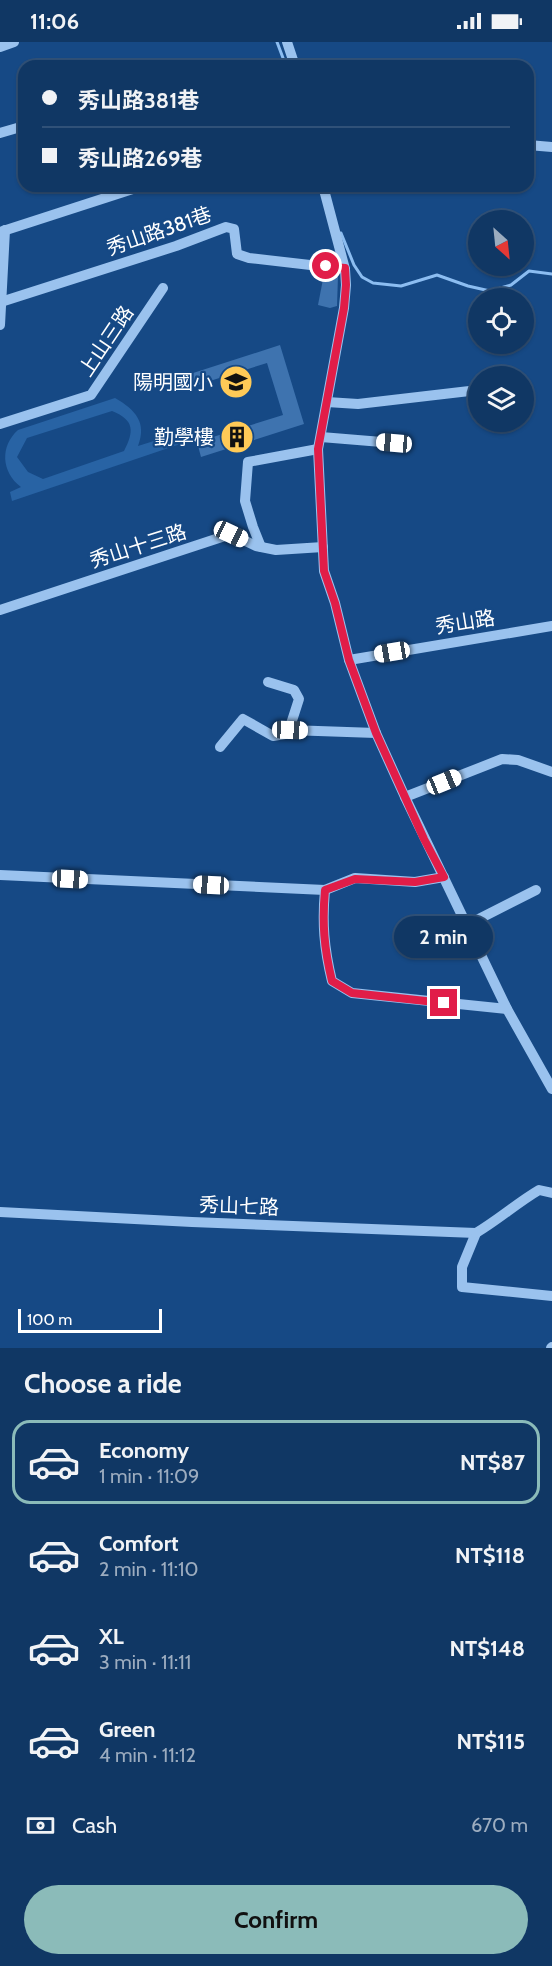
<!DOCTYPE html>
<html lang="en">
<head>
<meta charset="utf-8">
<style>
	body { margin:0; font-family:Cabin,"Noto Sans TC",sans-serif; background:#193f6a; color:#f1f3f6; height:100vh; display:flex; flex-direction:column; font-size:22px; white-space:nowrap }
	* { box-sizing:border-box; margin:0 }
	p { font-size:20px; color:#9cacbf }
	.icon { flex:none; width:33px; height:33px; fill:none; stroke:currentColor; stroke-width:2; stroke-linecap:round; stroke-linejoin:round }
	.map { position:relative; height:1306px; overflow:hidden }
	.panel { display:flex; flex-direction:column; background:#103764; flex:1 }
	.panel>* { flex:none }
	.hud { position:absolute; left:18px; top:18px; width:516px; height:132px; border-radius:18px; box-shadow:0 2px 4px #0004,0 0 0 2px #305178; display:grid; align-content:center; height:132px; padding:0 24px; background:#103764 }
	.needle { width:39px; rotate:153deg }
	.fabs { position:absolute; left:468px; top:168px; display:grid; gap:12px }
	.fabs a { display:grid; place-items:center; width:66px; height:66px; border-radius:50%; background:#103764; box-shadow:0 2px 4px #0004,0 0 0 2px #305178; font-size:30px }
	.scale { position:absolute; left:18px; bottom:15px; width:144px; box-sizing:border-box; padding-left:6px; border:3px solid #fff; border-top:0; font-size:16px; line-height:21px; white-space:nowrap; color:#fff; -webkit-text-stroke:4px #164985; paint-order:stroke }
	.end { position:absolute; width:27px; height:27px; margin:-14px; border:8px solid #e11d48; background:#fff; box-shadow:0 0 0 3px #fff }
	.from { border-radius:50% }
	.bubble { position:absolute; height:42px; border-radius:21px; background:#103764; box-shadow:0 2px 4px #0004,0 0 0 2px #305178; font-size:20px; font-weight:700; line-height:42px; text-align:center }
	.car { position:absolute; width:18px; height:36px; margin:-18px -9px; border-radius:8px; box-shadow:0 0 4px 2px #0007; background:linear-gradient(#fff 24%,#345 0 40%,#fff 0 76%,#345 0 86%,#fff 0) }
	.hud b { display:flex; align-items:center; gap:21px; height:57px; font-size:22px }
	.hud b+b { border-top:2px solid #305178 }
	.hud i { width:15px; height:15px; background:#f1f3f6 }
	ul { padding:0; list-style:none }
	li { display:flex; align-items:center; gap:18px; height:84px; margin:0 12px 9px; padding:0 12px; border:3px solid transparent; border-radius:18px }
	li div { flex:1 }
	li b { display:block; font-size:22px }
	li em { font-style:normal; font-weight:700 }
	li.current { border-color:#8bbbb9 }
	li>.icon { width:54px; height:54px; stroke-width:1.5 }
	h2 { padding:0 24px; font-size:27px; line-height:72px }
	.pay { display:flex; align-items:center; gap:15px; height:66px; padding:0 24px; font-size:22px }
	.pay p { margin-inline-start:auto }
	.cta { display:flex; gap:12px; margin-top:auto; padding:12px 24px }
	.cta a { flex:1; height:69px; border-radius:36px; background:#8bbbb9; color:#111; font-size:24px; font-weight:700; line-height:69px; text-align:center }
	.status { display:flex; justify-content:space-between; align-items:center; height:42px; padding:0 30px; background:#103764; direction:ltr }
	.status svg { height:16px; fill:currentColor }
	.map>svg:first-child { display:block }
	.green { fill:#2863a4; fill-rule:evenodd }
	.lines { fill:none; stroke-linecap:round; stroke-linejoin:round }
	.stream { stroke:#8cbdf1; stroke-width:3 }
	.building { fill:#3e73af }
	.minor { stroke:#9ac2ee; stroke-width:10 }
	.route { stroke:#e11d48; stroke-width:8 }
	.labels { text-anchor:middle; stroke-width:4.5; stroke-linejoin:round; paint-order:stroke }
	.street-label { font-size:20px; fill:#fff; stroke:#164985 }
	.poi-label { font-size:20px; fill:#fff; stroke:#164985; text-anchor:end }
</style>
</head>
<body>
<div class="status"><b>11:06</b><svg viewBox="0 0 49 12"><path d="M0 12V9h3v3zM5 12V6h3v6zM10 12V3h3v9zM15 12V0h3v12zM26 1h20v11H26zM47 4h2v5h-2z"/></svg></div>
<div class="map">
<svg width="552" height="1306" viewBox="0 0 552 1306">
	<rect width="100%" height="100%" fill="#164985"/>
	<path class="green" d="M115 356C136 368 147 381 138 404L195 386 198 396 12 459 10 450 21 445C1 430 0 404 18 388ZM112 369C135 378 134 390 124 409L43 437 28 430 17 415 27 396Z"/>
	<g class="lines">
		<g class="stream">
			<path d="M277 0 286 24"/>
			<path d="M341 191 354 223 362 235 373 241 401 244 437 233 468 244 490 249 511 243 529 229 552 232"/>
		</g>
	</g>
	<g class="building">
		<path d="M324 232 338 234 337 264 330 266 318 263Z"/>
		<path d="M280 303 304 382 201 415 197 400 283 373 267 321 194 344 190 332Z"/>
	</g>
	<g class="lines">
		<g class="minor">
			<path d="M287 0 295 24"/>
			<path d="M0 5 14 0"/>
			<path d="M0 91 24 84"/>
			<path d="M528 103 552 105"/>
			<path d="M323 144 345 227 346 243 344 266 318 407 324 529 335 561 349 618 376 691 405 755 507 967 552 1047"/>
			<path d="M0 190 142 144"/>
			<path d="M1 260 176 204 226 185 234 187 237 212 249 216 345 227"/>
			<path d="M0 283 5 188"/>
			<path d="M327 360 358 362 478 348"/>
			<path d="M0 382 91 353 163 246"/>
			<path d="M321 395 394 401"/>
			<path d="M261 505 253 485 245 459 248 420 318 407"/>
			<path d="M0 568 231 492 256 504 276 508 323 505"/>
			<path d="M349 618 552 584"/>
			<path d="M268 640 294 648 299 657 289 688"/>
			<path d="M220 705 243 677 273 694 285 692 289 688 376 691"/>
			<path d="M405 755 502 717 518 718 552 730"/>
			<path d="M0 833 325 848 355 836 415 840 444 835"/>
			<path d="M325 848C322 881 324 906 332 939L352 951 507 967"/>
			<path d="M467 883 536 848"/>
			<path d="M0 1170 192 1180 476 1191 462 1225V1245L552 1254"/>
			<path d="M476 1191C498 1178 517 1161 539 1148L552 1151"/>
			<path d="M551 1306 552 1305"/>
		</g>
	</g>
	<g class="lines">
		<path class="route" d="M326 224 345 226 346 243 344 266 318 407 324 529 335 561 349 618 376 691 424 797 444 835 415 840 355 837 325 848C322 881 324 906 332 939L352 951 444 961"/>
	</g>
	<defs>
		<symbol id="school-disc" viewBox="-11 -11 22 22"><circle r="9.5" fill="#ffca57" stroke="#164985"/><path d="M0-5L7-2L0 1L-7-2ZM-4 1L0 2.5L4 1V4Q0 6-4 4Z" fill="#111"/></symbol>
		<symbol id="building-disc" viewBox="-11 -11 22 22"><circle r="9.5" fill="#ffca57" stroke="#164985"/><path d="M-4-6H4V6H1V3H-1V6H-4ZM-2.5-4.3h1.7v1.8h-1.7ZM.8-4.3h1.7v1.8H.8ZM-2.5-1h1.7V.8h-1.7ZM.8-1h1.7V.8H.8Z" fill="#111"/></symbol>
	</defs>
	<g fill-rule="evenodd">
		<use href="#school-disc" x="217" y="321" width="38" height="38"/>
		<use href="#building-disc" x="218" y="376" width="38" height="38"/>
	</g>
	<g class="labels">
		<g class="street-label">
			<text transform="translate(159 189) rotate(-19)" y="7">秀山路381巷</text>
			<text transform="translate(106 299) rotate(-56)" y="7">上山三路</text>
			<text transform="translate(138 504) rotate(-18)" y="7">秀山十三路</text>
			<text transform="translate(465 580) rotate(-9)" y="7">秀山路</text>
			<text transform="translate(239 1164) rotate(2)" y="7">秀山七路</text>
		</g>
		<g class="poi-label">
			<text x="213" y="347">陽明國小</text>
			<text x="214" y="402">勤學樓</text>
		</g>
	</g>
</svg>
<div class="fabs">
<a><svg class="needle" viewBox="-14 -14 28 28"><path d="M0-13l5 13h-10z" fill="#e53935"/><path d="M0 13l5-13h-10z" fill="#9cacbf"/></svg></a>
<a><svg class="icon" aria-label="locate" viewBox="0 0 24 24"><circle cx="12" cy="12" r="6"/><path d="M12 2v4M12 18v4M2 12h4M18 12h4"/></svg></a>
<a><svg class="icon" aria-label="layers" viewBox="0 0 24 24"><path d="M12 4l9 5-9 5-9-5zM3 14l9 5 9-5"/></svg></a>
</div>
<div class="scale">100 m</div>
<i class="end from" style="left:326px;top:224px"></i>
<i class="end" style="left:444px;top:961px"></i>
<div class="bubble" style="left:394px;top:874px;width:99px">2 min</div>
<i class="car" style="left:394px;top:401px;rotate:275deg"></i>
<i class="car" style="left:231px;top:492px;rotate:115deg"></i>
<i class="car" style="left:392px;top:610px;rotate:261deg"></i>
<i class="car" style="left:290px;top:688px;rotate:92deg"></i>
<i class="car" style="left:444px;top:740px;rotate:68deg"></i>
<i class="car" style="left:70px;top:837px;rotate:93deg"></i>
<i class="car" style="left:211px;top:843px;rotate:273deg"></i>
<div class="hud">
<b><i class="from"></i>秀山路381巷</b>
<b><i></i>秀山路269巷</b>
</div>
</div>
<section class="panel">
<h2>Choose a ride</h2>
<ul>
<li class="current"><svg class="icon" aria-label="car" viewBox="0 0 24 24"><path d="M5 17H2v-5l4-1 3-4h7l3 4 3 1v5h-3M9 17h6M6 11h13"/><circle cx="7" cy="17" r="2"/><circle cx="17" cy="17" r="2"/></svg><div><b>Economy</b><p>1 min · 11:09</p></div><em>NT$87</em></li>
<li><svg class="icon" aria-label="car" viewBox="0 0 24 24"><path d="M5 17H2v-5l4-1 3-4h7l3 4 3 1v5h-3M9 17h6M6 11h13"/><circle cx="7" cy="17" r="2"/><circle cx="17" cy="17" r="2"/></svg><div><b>Comfort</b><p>2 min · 11:10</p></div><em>NT$118</em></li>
<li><svg class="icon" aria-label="car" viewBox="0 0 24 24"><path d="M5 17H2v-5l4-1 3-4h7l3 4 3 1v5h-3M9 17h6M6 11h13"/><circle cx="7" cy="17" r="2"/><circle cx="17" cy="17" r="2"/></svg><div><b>XL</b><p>3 min · 11:11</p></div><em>NT$148</em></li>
<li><svg class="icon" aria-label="car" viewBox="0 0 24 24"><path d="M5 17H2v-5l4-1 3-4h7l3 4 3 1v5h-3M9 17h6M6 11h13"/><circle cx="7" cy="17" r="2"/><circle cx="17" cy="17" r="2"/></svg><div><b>Green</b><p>4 min · 11:12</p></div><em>NT$115</em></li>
</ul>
<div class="pay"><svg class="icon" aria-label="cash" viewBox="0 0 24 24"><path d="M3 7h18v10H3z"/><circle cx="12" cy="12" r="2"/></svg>Cash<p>670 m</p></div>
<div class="cta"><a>Confirm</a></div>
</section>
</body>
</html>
